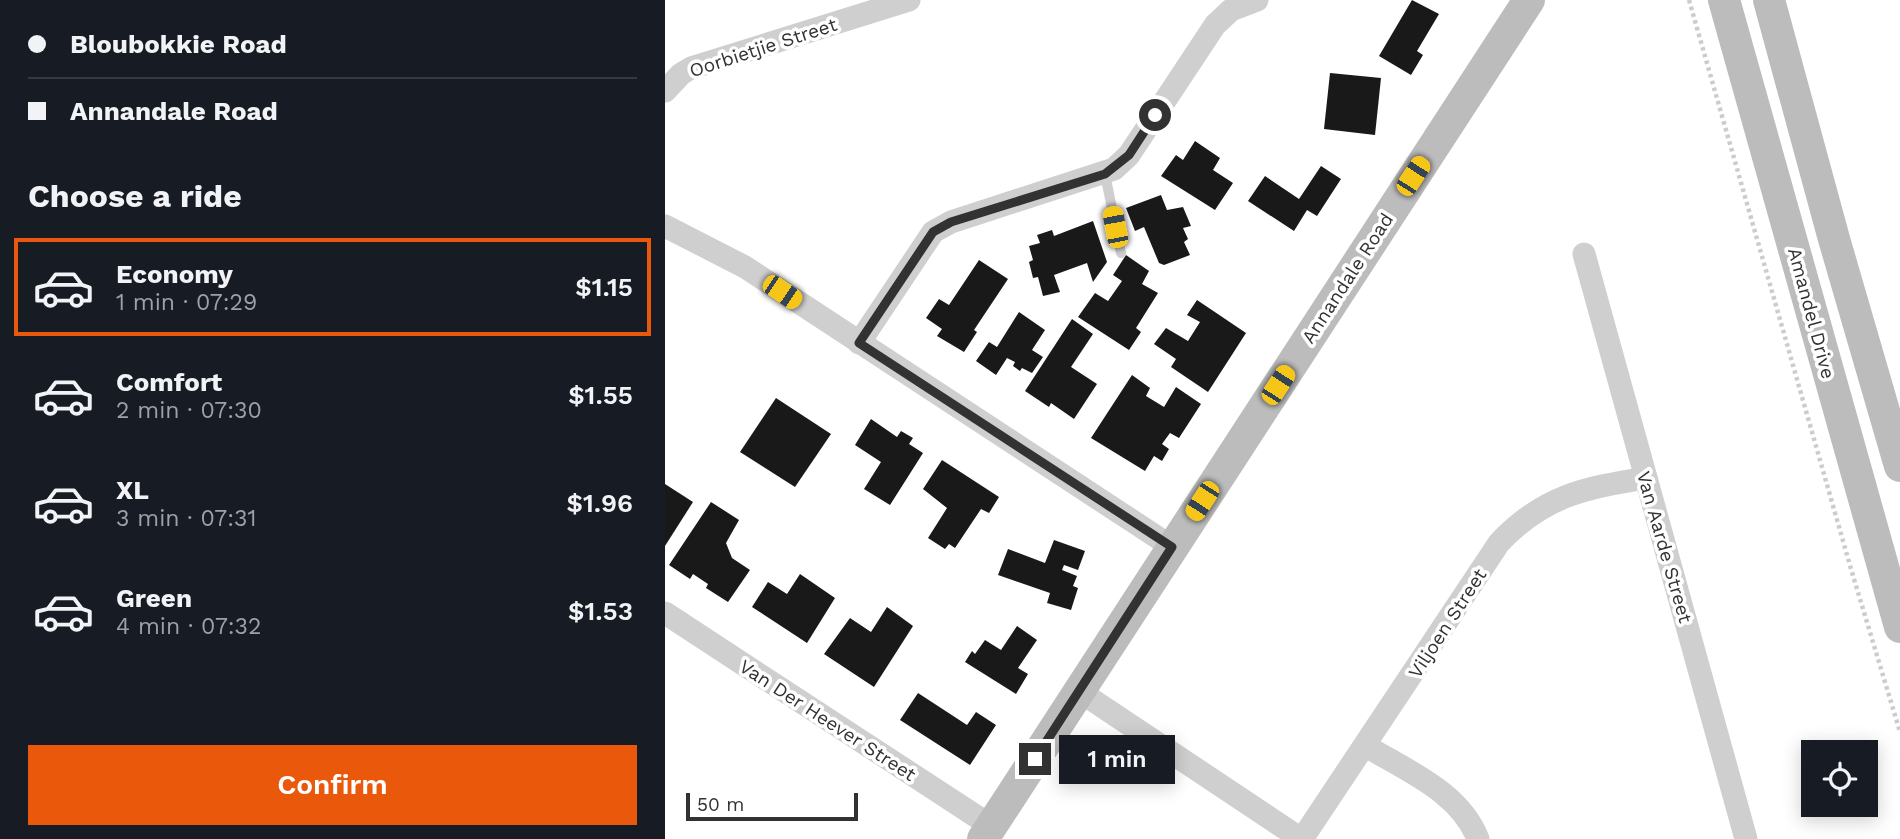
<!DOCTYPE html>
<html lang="en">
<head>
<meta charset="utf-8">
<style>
	body { margin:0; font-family:"Work Sans",sans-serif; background:#242831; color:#f1f3f6; height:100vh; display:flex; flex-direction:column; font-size:26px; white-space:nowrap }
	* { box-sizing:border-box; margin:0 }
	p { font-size:23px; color:#9ea1a6 }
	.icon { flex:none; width:38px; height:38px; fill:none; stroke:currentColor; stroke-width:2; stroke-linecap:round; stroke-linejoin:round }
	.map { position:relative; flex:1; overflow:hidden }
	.sheet { display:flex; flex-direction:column; background:#171b24; width:665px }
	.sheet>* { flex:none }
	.hud { display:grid; align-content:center; height:154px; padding:0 28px; background:#171b24 }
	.controls { position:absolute; left:1136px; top:740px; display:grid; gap:14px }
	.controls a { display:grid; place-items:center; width:77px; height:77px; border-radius:0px; background:#171b24; box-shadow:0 4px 18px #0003; font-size:35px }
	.scale { position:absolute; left:21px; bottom:18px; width:172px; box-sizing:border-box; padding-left:7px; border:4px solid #323232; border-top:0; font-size:19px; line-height:24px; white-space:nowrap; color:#323232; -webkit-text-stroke:5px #fff; paint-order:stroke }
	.end { position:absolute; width:32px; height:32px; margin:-16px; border:9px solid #323232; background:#fff; box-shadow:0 0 0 4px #fff }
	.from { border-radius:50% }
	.bubble { position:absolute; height:49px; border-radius:0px; background:#171b24; box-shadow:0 4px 18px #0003; font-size:23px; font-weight:600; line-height:49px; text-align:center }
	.car { position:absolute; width:21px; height:42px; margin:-21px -10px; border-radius:9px; box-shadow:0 0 5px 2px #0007; background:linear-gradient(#f5c518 24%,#345 0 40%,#f5c518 0 76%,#345 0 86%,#f5c518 0) }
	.hud b { display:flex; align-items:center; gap:24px; height:66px; font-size:26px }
	.hud b+b { border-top:2px solid #363941 }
	.hud i { width:18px; height:18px; background:#f1f3f6 }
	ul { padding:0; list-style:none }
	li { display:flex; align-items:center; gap:21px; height:98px; margin:0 14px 10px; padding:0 14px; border:4px solid transparent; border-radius:0px }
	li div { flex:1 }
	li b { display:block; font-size:26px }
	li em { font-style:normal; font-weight:600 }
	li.selected { border-color:#ea580c }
	li>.icon { width:63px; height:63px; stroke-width:1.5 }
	h2 { padding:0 28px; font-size:32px; line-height:84px }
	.action { display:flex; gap:14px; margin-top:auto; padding:14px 28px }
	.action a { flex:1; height:80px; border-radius:0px; background:#ea580c; color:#fff; font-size:28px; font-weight:600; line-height:80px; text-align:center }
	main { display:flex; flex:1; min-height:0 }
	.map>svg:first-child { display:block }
	.building { fill:#191919 }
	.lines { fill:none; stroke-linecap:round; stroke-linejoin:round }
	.path { stroke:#ccc; stroke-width:4.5; stroke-dasharray:3.5 3.5; stroke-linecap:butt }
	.lane { stroke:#cfcfcf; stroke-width:10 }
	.street { stroke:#cfcfcf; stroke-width:23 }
	.secondary { stroke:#bcbcbc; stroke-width:32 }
	.route { stroke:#323232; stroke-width:9 }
	.labels { text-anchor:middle; stroke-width:7; stroke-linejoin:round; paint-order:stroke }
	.street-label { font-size:19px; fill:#323232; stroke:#fff }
</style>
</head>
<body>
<main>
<section class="sheet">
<div class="hud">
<b><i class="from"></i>Bloubokkie Road</b>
<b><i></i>Annandale Road</b>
</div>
<h2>Choose a ride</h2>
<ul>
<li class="selected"><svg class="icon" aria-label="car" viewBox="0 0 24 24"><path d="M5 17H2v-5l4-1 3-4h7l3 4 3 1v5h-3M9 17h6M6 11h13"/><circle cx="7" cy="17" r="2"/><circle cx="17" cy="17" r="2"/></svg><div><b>Economy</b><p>1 min · 07:29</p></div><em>$1.15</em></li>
<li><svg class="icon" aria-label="car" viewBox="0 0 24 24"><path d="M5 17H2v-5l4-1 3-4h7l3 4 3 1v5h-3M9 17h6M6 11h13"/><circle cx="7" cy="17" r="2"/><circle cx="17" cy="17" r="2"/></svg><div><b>Comfort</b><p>2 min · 07:30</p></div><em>$1.55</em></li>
<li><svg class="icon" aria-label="car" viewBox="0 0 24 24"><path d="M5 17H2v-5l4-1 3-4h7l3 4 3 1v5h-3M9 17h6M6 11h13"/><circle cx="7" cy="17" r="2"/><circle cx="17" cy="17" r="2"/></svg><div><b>XL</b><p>3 min · 07:31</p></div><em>$1.96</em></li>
<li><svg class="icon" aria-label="car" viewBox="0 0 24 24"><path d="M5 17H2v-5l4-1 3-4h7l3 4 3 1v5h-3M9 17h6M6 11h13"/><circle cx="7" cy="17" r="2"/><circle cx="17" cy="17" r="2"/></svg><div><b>Green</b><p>4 min · 07:32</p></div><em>$1.53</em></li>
</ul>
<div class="action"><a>Confirm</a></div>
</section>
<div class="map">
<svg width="1235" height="839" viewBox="0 0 1235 839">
	<rect width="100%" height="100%" fill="#fff"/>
	<g class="building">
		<path d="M747 0 774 14 752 51 758 55 746 75 714 56Z"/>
		<path d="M665 73 716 78 710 135 659 129Z"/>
		<path d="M530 141 555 158 548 170 568 183 550 210 496 176 511 155 518 160Z"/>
		<path d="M656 166 676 179 652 216 642 210 629 231 583 201 600 176 634 199Z"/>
		<path d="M496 195 502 210 518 207 526 226 518 228 523 239 519 242 525 255 499 265 494 263 479 227 470 231 461 208Z"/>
		<path d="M428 221 442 262 428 282 422 263 389 275 395 292 378 296 373 277 368 278 364 262 368 260 364 246 375 243 372 235 387 230 389 236Z"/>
		<path d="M461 255 484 271 477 284 493 293 471 328 476 332 464 350 413 317 430 293 443 301 457 281 448 275Z"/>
		<path d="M314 260 343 279 309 330 312 332 299 352 272 336 277 329 261 318 274 299 284 305Z"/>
		<path d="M532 300 581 333 543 392 506 367 511 359 489 344 501 328 523 341 535 322 522 315Z"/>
		<path d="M354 312 380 330 367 350 378 357 367 373 357 368 355 371 348 366 350 362 342 358 331 375 311 361 324 342 332 347Z"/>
		<path d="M407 319 428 334 406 367 432 384 409 419 386 403 384 407 360 391Z"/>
		<path d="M467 375 485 388 481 396 499 407 511 387 536 404 514 438 505 433 497 444 504 449 497 461 489 456 480 471 426 438Z"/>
		<path d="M111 398 166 434 130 487 75 452Z"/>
		<path d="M206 419 232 437 236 431 248 438 244 444 258 453 225 505 199 489 216 462 190 445Z"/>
		<path d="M277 460 334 497 324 513 316 509 290 548 284 544 280 549 263 538 282 508 258 489Z"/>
		<path d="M0 484 28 502 0 546Z"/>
		<path d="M46 502 74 520 61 543 67 558 85 570 63 602 41 588 43 584 28 574 25 579 4 565Z"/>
		<path d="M389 540 420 551 413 570 399 565 397 570 412 576 408 586 413 588 406 610 382 603 385 593 333 575 343 549 380 563Z"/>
		<path d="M135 574 170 598 142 643 87 607 103 582 122 594Z"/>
		<path d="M222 607 248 626 209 687 159 654 185 618 206 632Z"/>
		<path d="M352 626 372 640 353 668 363 674 351 694 300 662 307 651 310 654 320 640 336 650Z"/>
		<path d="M253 693 302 725 311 712 331 725 305 765 235 720Z"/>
	</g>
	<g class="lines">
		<path class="path" d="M1024 0 1186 569 1235 732"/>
		<path class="lane" d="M440 174 456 253"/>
		<g class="street">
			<path d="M0 91 16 74 26 68 244 0"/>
			<path d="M0 226 80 267 507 547"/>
			<path d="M919 254 1081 839"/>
			<path d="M194 343 268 232 286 222 449 169 464 155 550 25 566 10 592 0"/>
			<path d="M0 613 326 826"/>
			<path d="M414 691 636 839"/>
			<path d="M701 746C742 771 795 792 813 839"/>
			<path d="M637 839 834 543C878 496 919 488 981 478"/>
		</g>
		<g class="secondary">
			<path d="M1059 0 1235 627"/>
			<path d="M1104 0 1169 239 1235 466"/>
			<path d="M318 839 864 0"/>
		</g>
	</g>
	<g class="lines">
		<path class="route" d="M370 759 507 547 194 343 268 232 286 222 440 174 464 155 490 115"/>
	</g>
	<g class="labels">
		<g class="street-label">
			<text transform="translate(98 47) rotate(-18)" y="7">Oorbietjie Street</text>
			<text transform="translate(682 278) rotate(-57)" y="7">Annandale Road</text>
			<text transform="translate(1147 313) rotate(75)" y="7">Amandel Drive</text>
			<text transform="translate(1000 547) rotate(74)" y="7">Van Aarde Street</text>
			<text transform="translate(782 623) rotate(-57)" y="7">Viljoen Street</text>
			<text transform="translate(163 720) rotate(33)" y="7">Van Der Heever Street</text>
		</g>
	</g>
</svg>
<div class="controls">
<a><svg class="icon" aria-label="locate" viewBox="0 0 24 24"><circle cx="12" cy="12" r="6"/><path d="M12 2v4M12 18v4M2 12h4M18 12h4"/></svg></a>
</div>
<div class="scale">50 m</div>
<i class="end from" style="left:490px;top:115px"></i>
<i class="end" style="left:370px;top:759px"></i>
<div class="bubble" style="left:394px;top:735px;width:116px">1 min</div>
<i class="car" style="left:748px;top:176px;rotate:33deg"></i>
<i class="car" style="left:450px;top:227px;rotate:349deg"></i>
<i class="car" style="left:117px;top:292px;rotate:124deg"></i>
<i class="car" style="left:613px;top:385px;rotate:33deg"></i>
<i class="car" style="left:537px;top:501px;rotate:213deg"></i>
</div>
</main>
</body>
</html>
